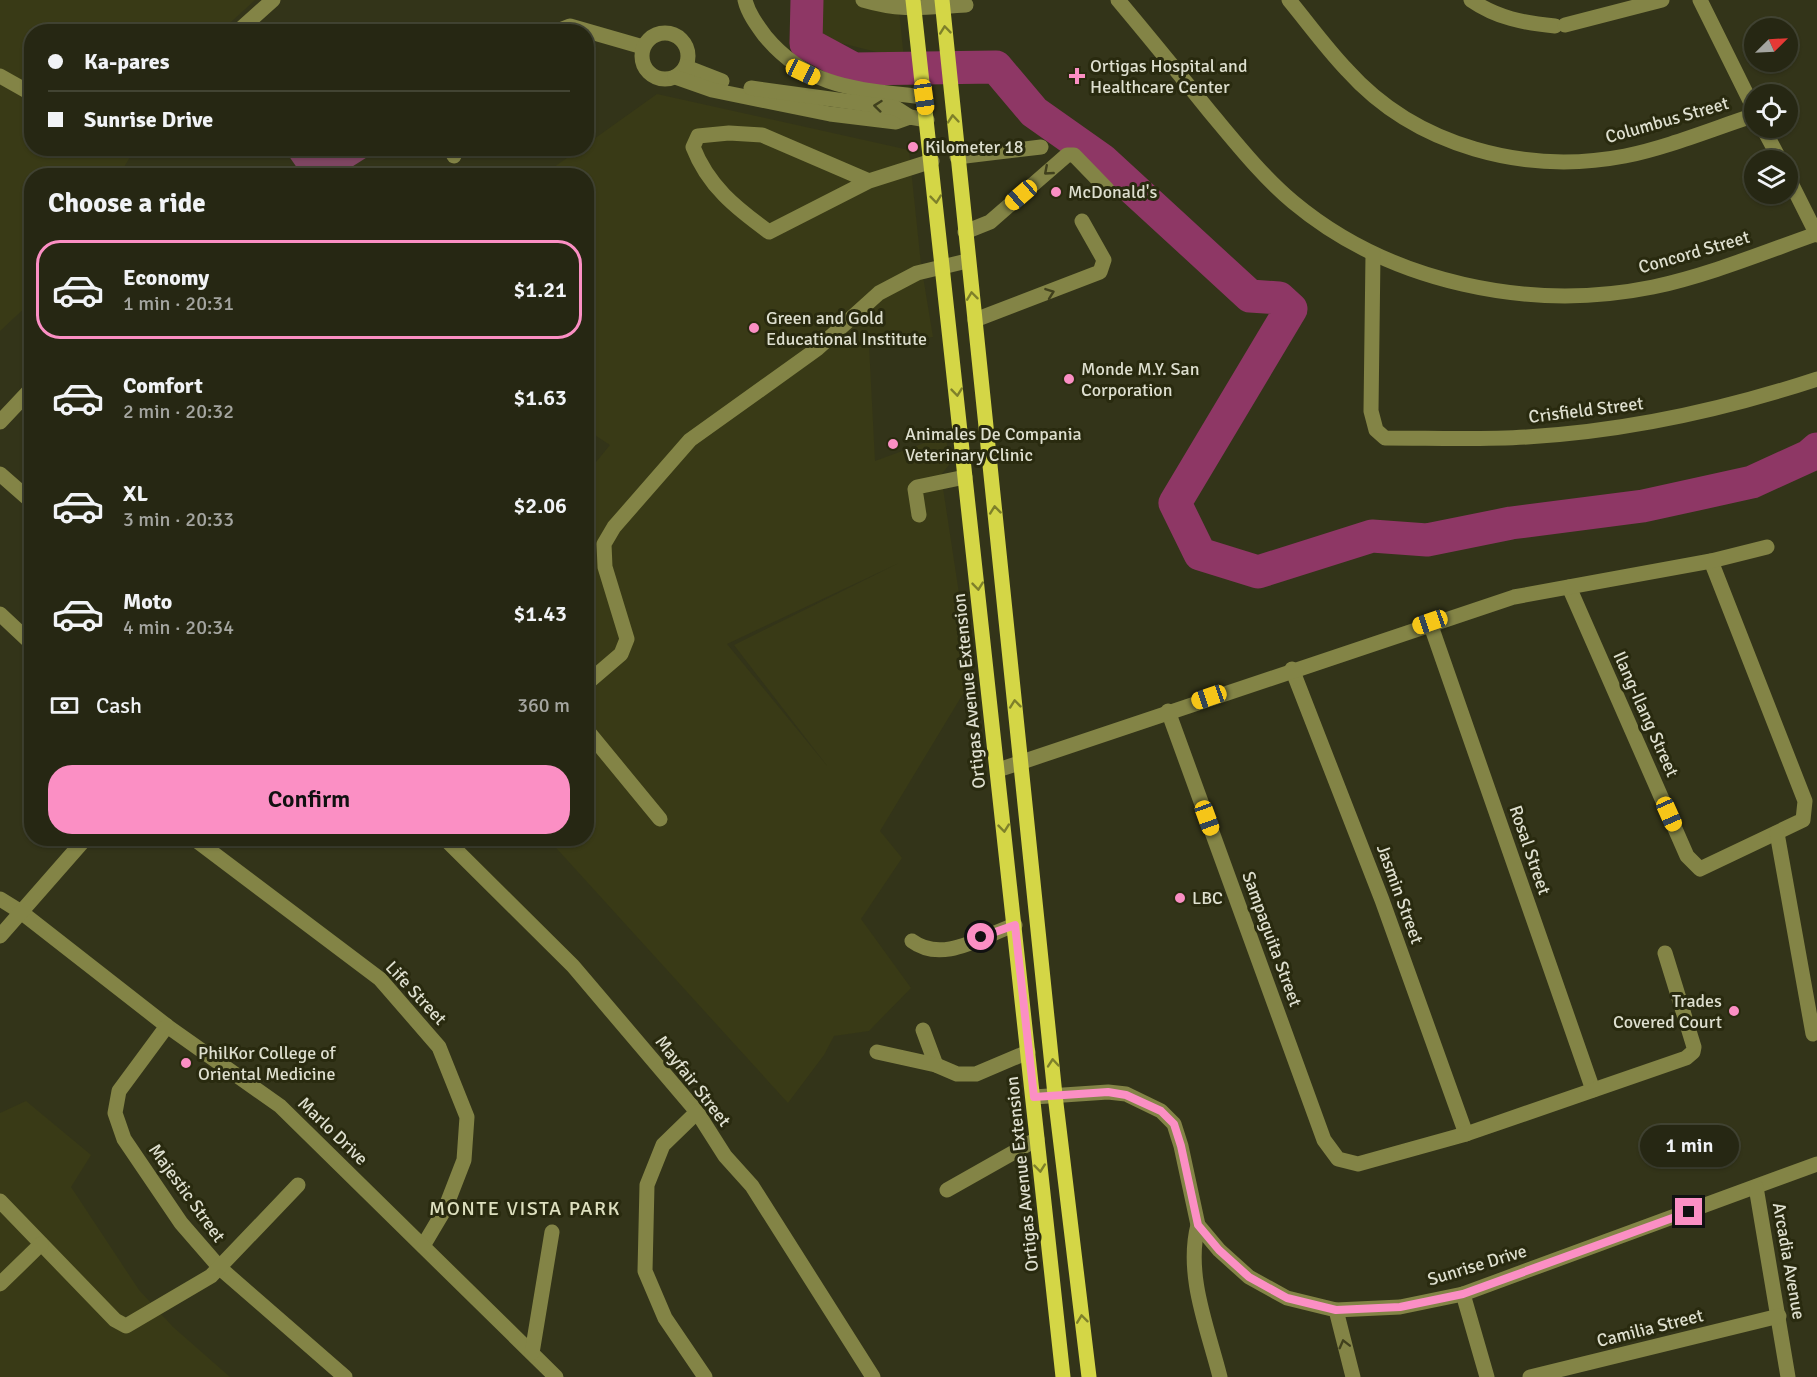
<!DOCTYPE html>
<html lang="en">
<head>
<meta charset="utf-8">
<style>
	body { margin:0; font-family:Signika,sans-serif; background:#2e2f1c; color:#f1f3f6; height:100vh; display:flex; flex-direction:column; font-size:22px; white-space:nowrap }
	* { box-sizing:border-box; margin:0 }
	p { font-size:20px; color:#a4a5a0 }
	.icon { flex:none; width:33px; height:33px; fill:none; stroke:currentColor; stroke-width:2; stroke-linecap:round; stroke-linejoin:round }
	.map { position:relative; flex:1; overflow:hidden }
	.panel { position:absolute; left:24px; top:168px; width:570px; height:678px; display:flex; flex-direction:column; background:#262713; border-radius:24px; box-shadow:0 2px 4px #0004,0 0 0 2px #424433 }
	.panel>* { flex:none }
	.hud { position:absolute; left:24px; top:24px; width:570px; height:132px; border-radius:24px; box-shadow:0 2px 4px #0004,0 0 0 2px #424433; display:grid; align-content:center; height:132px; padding:0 24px; background:#262713 }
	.needle { width:39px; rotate:66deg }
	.tools { position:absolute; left:1744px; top:18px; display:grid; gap:12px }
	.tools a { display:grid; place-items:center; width:54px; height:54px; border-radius:50%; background:#262713; box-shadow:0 2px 4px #0004,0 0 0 2px #424433; font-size:30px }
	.end { position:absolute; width:27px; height:27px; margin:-14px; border:8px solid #fb8fc4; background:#111; box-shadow:0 0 0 3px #111 }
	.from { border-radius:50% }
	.bubble { position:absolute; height:42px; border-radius:21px; background:#262713; box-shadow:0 2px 4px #0004,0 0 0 2px #424433; font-size:20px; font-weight:600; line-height:42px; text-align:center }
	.car { position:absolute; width:18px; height:36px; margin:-18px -9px; border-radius:8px; box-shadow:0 0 4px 2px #0007; background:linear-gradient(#f5c518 24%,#345 0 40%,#f5c518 0 76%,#345 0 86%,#f5c518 0) }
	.hud b { display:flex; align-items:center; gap:21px; height:57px; font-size:22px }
	.hud b+b { border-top:2px solid #424433 }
	.hud i { width:15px; height:15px; background:#f1f3f6 }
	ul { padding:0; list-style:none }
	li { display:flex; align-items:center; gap:18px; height:99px; margin:0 12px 9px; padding:0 12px; border:3px solid transparent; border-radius:24px }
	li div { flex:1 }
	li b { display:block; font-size:22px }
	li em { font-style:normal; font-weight:600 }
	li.on { border-color:#fb8fc4 }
	li>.icon { width:54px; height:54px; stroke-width:1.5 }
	h2 { padding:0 24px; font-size:27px; line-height:72px }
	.pay { display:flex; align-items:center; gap:15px; height:66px; padding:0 24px; font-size:22px }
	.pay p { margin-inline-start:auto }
	.button { display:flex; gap:12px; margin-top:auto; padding:12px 24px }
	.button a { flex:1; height:69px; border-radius:24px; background:#fb8fc4; color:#111; font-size:24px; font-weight:600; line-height:69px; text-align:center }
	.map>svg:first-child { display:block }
	.built { fill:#393a16; fill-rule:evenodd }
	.green { fill:#7e4561 }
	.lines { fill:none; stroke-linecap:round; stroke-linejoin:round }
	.river { stroke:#8e3765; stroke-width:33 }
	.minor { stroke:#838446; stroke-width:15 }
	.major { stroke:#d4d646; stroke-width:15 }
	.oneway { stroke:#7e802a }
	.oneway2 { stroke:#40401d }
	.route { stroke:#fb8fc4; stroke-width:8 }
	.poi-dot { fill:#fb8fc4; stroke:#292a0f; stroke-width:2 }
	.labels { text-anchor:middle; stroke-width:6; stroke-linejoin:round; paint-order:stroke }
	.poi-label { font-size:18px; fill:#dedfcf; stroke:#292a0f; text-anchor:start }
	.street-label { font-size:18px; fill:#dedfcf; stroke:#292a0f }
	.neighbourhood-label { font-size:20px; letter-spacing:1.5px; fill:#dee0bf; stroke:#292a0f }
</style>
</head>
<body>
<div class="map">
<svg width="1817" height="1377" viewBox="0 0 1817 1377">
	<rect width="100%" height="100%" fill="#333419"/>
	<g class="built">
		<path d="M0 0H255L221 31 32 32V148L135 149 119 175 32 176 31 302 0 331Z"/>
		<path d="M811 0H898L904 59 829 40 810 22Z"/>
		<path d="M657 94 909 150 921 264 933 337 869 345 875 461 946 435 949 465 941 475 972 679 880 831 902 858 861 919 911 988 869 1031 834 1036 824 1055 788 1103 548 839 586 838V611L589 609 586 605 587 473 610 445 587 430 586 176H541L580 149 586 148 587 144ZM899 563 734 645 828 767 727 644Z"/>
		<path d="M26 1101 91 1155 71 1187 139 1290 173 1327 230 1377H0V1113Z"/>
	</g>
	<path class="green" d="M284 149H380L339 175H302Z"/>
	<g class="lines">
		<path class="river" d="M807 0 806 43 854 69 996 67 1034 112 1102 160 1250 296 1279 298 1291 309 1175 503 1200 554 1258 572 1372 536 1427 540 1511 523 1643 506 1752 482 1809 456 1817 449"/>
		<g class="minor">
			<path d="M745 0C748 13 757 25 765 36 810 90 859 89 924 97"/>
			<path d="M863 0C904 12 925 7 966 5"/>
			<path d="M1118 0C1149 37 1180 75 1210 112 1236 143 1262 176 1293 202 1390 283 1530 312 1653 287 1709 275 1762 253 1816 234"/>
			<path d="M1289 0C1308 23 1326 48 1347 70 1416 147 1526 175 1625 156 1669 147 1712 129 1755 115"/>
			<path d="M1471 0C1497 18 1524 23 1555 26"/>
			<path d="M1700 0 1755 111"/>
			<path d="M1565 25 1662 0"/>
			<path d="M237 32 273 0"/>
			<path d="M555 32 570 26 643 47"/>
			<circle cx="665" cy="56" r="23"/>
			<path d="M686 67 722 81"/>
			<path d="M0 76 32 94"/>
			<path d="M675 77 712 90 830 114 896 122 910 117 927 120"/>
			<path d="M751 88 896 108 910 117"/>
			<path d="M1763 128 1780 160"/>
			<path d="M450 148 454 156"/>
			<path d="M957 157 1041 147"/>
			<path d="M1788 177 1817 235"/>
			<path d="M869 181 762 135 729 133 698 136 693 147C708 186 736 208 769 232L869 181 932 161"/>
			<path d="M965 232 990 222 1067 155H1074L1107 189"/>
			<path d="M1373 254 1371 411 1376 430 1385 438C1432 438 1480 440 1527 437 1626 431 1723 410 1817 379"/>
			<path d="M975 320 1100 272 1104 260 1082 221"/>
			<path d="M0 422 32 388"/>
			<path d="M0 474 32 502"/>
			<path d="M919 515 915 489 917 487 965 477"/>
			<path d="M1569 587 1687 856 1700 869 1803 820 1805 801 1711 561"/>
			<path d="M0 614 32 644"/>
			<path d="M1430 623 1593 1090"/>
			<path d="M1292 669 1382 900 1466 1134"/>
			<path d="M586 684 621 654 627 639 605 567 604 544 614 527 690 440 817 349 879 293 917 273 967 261"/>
			<path d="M1168 711 1324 1140 1338 1159 1358 1164 1466 1134 1686 1058 1693 1052 1694 1047 1665 953"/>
			<path d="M586 729 660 819"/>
			<path d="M998 770 1514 597 1711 561 1767 547"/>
			<path d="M1777 833 1813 1034"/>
			<path d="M193 838 380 979 439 1047 467 1117 464 1160 445 1209 423 1246"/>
			<path d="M444 838 573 966 697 1112 725 1156 752 1186 873 1377"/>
			<path d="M0 899 21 912 167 1026 280 1106 556 1377"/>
			<path d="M0 936 86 838"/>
			<path d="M912 941C943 964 982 936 1015 925"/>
			<path d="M167 1026 119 1091 115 1113 124 1139 181 1223 220 1268 345 1377"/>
			<path d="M923 1030 936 1065"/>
			<path d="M877 1052 936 1065 957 1074H976L1028 1052"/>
			<path d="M1034 1097 1108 1092 1126 1094 1161 1111 1174 1124 1181 1146 1198 1225 1219 1250 1249 1277 1287 1298 1336 1310 1400 1307 1463 1294 1817 1164"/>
			<path d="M697 1112 663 1145 647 1185 645 1271 665 1318 705 1377"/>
			<path d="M1756 1187 1788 1377"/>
			<path d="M947 1190 1037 1139"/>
			<path d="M0 1201 115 1320 126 1326 211 1276 298 1185"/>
			<path d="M1198 1225C1185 1275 1208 1329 1220 1377"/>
			<path d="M0 1284 41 1244"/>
			<path d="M1463 1294 1487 1377"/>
			<path d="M1336 1310 1353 1377"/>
			<path d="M532 1353 552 1232"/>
			<path d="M1530 1377 1779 1316"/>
		</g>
		<g class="major">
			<path d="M913 0 1063 1377"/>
			<path d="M942 0 1055 1095 1089 1377"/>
		</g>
	</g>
	<defs><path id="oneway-chevron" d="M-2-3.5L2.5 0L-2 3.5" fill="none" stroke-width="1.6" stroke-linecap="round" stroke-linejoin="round" transform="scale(1.5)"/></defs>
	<g class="oneway">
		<use href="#oneway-chevron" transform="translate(945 30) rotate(-96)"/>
		<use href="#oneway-chevron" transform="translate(953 119) rotate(-95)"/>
		<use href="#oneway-chevron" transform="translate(936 199) rotate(84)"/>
		<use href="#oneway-chevron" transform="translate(972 296) rotate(-97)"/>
		<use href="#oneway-chevron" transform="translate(957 392) rotate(84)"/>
		<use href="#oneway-chevron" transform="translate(995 510) rotate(-96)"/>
		<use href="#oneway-chevron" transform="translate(978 586) rotate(84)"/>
		<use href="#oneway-chevron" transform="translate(1015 704) rotate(-96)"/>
		<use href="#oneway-chevron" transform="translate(1004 828) rotate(84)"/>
		<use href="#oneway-chevron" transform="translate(1053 1063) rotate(-95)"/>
		<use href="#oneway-chevron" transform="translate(1040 1168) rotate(84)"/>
		<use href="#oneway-chevron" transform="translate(1082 1319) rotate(-97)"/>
	</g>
	<g class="oneway2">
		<use href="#oneway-chevron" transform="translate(878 106) rotate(-174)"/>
		<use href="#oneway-chevron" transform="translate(1048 171) rotate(139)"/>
		<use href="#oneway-chevron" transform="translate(1050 293) rotate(-20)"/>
		<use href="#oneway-chevron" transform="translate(1344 1344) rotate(-104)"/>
	</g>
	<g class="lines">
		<path class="route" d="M981 937 1015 925 1034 1097 1108 1092 1126 1095 1161 1111 1174 1124 1181 1146 1198 1225 1219 1250 1249 1277 1287 1298 1336 1310 1400 1307 1463 1294 1689 1212"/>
	</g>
	<g class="poi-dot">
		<path d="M1074 67h6v6h6v6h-6v6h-6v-6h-6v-6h6z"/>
		<circle cx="913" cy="147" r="6"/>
		<circle cx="1056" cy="192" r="6"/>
		<circle cx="754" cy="328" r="6"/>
		<circle cx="1069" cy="379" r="6"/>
		<circle cx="893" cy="444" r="6"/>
		<circle cx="1180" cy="898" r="6"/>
		<circle cx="1734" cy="1011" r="6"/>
		<circle cx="186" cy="1063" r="6"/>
	</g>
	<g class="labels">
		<g class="poi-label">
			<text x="1090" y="72">Ortigas Hospital and<tspan x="1090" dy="21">Healthcare Center</tspan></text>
			<text x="925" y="153">Kilometer 18</text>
			<text x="1068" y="198">McDonald's</text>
			<text x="766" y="324">Green and Gold<tspan x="766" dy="21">Educational Institute</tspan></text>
			<text x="1081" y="375">Monde M.Y. San<tspan x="1081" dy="21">Corporation</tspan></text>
			<text x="905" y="440">Animales De Compania<tspan x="905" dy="21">Veterinary Clinic</tspan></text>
			<text x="1192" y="904">LBC</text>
			<text x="1722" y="1007" text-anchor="end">Trades<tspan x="1722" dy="21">Covered Court</tspan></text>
			<text x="198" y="1059">PhilKor College of<tspan x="198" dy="21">Oriental Medicine</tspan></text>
		</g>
		<g class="street-label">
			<text transform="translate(1667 120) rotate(-16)" y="6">Columbus Street</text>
			<text transform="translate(1694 252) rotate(-16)" y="6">Concord Street</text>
			<text transform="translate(1586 410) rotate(-7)" y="6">Crisfield Street</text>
			<text transform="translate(969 691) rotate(-96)" y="6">Ortigas Avenue Extension</text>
			<text transform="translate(1646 714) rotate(66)" y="6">Ilang-Ilang Street</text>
			<text transform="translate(1530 850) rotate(71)" y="6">Rosal Street</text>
			<text transform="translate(1400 894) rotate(70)" y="6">Jasmin Street</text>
			<text transform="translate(1272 939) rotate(70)" y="6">Sampaguita Street</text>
			<text transform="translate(416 993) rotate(47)" y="6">Life Street</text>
			<text transform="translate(693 1081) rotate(52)" y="6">Mayfair Street</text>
			<text transform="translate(333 1131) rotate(44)" y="6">Marlo Drive</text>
			<text transform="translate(1022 1174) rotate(-96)" y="6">Ortigas Avenue Extension</text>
			<text transform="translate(187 1193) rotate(54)" y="6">Majestic Street</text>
			<text transform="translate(1789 1261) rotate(80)" y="6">Arcadia Avenue</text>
			<text transform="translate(1477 1265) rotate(-17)" y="6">Sunrise Drive</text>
			<text transform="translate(1650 1328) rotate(-14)" y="6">Camilia Street</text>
		</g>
		<g class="neighbourhood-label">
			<text x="525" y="1215">MONTE VISTA PARK</text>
		</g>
	</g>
</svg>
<div class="tools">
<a><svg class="needle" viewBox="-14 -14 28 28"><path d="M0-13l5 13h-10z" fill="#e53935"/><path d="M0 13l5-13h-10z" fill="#a4a5a0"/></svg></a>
<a><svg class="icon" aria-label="locate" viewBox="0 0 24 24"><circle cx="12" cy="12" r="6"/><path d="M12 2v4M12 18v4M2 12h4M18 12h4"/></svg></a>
<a><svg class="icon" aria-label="layers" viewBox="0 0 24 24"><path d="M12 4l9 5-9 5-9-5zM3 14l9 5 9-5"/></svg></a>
</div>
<i class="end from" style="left:981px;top:937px"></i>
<i class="end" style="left:1689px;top:1212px"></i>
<div class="bubble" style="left:1640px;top:1125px;width:99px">1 min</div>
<i class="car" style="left:803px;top:72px;rotate:115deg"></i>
<i class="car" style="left:924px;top:97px;rotate:172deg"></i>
<i class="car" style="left:1021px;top:195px;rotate:229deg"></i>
<i class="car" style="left:1430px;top:622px;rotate:251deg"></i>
<i class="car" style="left:1209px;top:697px;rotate:251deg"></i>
<i class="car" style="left:1669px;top:814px;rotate:156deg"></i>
<i class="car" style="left:1207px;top:818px;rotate:160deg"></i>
<div class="hud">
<b><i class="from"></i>Ka-pares</b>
<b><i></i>Sunrise Drive</b>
</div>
<section class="panel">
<h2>Choose a ride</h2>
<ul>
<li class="on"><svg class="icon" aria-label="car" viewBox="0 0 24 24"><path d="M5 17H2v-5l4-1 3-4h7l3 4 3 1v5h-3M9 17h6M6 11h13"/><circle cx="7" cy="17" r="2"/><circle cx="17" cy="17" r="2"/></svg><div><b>Economy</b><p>1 min · 20:31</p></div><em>$1.21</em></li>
<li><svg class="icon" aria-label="car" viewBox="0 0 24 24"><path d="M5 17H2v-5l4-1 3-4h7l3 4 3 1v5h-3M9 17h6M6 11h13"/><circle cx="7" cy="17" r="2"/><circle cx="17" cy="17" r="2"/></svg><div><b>Comfort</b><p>2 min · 20:32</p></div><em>$1.63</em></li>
<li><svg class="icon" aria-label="car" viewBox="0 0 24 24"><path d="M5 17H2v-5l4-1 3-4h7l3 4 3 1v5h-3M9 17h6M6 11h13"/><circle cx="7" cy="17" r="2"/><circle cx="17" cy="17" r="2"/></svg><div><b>XL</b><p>3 min · 20:33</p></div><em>$2.06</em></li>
<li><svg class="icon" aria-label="car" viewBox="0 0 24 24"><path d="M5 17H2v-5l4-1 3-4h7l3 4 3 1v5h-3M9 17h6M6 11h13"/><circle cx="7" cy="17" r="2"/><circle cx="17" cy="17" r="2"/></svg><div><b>Moto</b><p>4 min · 20:34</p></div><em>$1.43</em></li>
</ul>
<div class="pay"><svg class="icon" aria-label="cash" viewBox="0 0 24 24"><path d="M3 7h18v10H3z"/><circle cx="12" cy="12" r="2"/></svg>Cash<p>360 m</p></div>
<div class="button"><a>Confirm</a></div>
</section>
</div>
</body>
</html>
